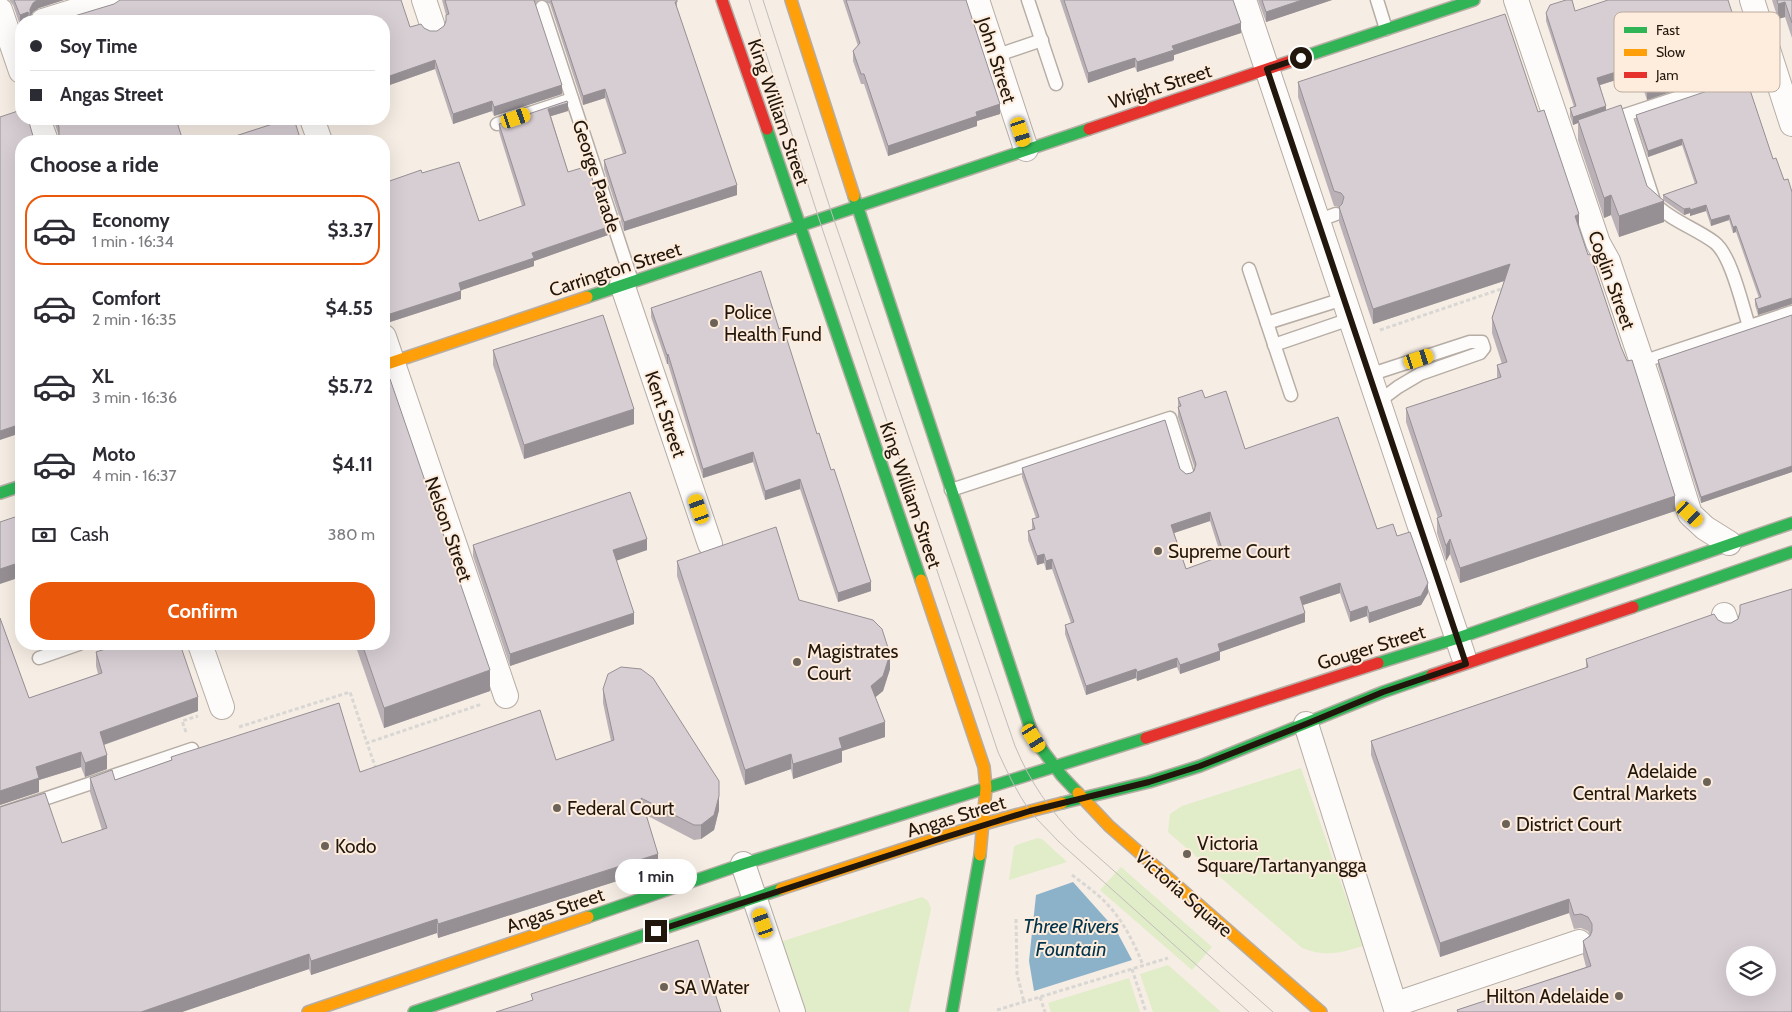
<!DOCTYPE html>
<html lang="en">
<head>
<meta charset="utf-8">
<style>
	body { margin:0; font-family:Cabin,sans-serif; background:#f7f7f7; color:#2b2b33; height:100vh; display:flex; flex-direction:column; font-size:19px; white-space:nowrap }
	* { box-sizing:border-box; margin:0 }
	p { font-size:16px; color:#7c7c81 }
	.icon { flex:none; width:28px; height:28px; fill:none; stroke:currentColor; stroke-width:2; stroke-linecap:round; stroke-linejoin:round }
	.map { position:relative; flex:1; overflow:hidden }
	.sheet { position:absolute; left:15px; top:135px; width:375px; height:515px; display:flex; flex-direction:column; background:#fff; border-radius:20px; box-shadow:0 5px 20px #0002 }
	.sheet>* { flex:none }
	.guide { position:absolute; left:15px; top:15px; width:375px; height:110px; border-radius:20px; box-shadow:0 5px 20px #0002; display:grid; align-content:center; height:110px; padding:0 15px; background:#fff }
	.buttons { position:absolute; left:1726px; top:946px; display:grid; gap:10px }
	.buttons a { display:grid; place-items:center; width:50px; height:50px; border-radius:50%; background:#fff; box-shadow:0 5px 20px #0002; font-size:25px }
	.end { position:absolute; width:22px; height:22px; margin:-11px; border:6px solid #21170d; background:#fff; box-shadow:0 0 0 2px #fff }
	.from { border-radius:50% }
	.bubble { position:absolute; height:35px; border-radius:18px; background:#fff; box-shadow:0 5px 20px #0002; font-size:16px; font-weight:700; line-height:35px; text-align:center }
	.car { position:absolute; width:15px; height:30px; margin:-15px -8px; border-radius:6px; box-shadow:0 0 4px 1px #0007; background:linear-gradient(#f5c518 24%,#345 0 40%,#f5c518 0 76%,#345 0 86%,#f5c518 0) }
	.guide b { display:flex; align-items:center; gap:18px; height:48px; font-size:19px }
	.guide b+b { border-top:1px solid #e1e1e2 }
	.guide i { width:12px; height:12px; background:#2b2b33 }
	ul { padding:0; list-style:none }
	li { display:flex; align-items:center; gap:15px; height:70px; margin:0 10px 8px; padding:0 5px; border:2px solid transparent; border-radius:20px }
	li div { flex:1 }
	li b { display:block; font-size:19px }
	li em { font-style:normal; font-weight:700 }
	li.on { border-color:#ea580c }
	li>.icon { width:45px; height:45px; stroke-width:1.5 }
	h2 { padding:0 15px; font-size:22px; line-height:60px }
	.pay { display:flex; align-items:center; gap:12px; height:55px; padding:0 15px; font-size:19px }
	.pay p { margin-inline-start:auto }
	.button { display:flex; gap:10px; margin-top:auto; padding:10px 15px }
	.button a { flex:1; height:58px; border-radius:20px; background:#ea580c; color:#fff; font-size:20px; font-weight:700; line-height:58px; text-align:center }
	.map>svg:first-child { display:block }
	.green { fill:#e1ecc8 }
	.water { fill:#8bb2c9 }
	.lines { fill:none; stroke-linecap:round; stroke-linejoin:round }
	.lane-casing { stroke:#b6ada5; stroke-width:15 }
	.street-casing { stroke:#b6ada5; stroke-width:26 }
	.fast-casing { stroke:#b6ada5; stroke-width:14 }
	.slow-casing { stroke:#b6ada5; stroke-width:14 }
	.jam-casing { stroke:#b6ada5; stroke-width:14 }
	.path { stroke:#d9d7d4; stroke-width:3; stroke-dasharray:4 2.5; stroke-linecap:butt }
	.lane { stroke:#fefcfb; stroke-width:12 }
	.street { stroke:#fefcfb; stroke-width:24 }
	.fast { stroke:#30b455; stroke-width:11 }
	.slow { stroke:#ff9f0a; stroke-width:11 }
	.jam { stroke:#e5322d; stroke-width:11 }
	.tram { stroke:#c0bdbb; stroke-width:1 }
	.wall { fill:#b9b1b6; fill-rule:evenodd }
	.shaded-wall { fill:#969094 }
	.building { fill:#d7ced4; stroke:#969094; fill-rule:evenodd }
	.route { stroke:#21170d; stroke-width:6 }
	.poi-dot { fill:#6c6258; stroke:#feecdc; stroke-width:2 }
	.labels { text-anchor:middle; stroke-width:4; stroke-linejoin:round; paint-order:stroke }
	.street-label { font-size:19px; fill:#21170d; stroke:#feecdc }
	.poi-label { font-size:19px; fill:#21170d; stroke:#feecdc; text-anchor:start }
	.water-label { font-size:20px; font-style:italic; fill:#00344d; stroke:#feecdc }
	.key { fill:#feecdc; stroke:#bcac9e; stroke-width:1 }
	.key-label { font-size:14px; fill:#21170d }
</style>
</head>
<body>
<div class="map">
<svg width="1792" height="1012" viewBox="0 0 1792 1012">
	<rect width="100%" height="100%" fill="#f6ede4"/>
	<g class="green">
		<path d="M1301 768 1363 946C1340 953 1325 957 1302 948L1168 832 1170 814 1182 806Z"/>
		<path d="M1038 838 1042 839 1067 862 1009 880 1014 847 1016 845Z"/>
		<path d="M1121 867 1212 947 1192 970 1100 890Z"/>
		<path d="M922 897 928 901 931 909 909 1012H803L784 956 783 941Z"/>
		<path d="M1168 965 1221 1012H1153L1140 974Z"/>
		<path d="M1129 978 1140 1012H1051L1048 1003Z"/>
	</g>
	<path class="water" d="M1073 882 1116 930 1132 960 1034 991 1029 961 1036 895Z"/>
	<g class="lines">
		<defs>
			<g id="lane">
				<path d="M1028 0 1056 84"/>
				<path d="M1377 0 1386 29"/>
				<path d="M542 7 632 281"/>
				<path d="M995 56 1042 40"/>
				<path d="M1626 115 1655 204C1672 221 1695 228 1714 242 1731 254 1742 305 1749 326"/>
				<path d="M1619 117 1773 66"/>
				<path d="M497 124 572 99"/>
				<path d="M1317 221 1336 214"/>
				<path d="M1249 269 1291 395"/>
				<path d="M1267 323 1343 299"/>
				<path d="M1274 345 1350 319"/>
				<path d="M1642 362 1792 312"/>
				<path d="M1369 375 1470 342H1482L1484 348 1480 353 1420 374 1398 387 1378 402"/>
				<path d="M951 490 1170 418 1188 475"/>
				<path d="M39 658 79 644"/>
				<path d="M0 814 192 749"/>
			</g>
			<g id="street">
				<path d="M424 0 433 27"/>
				<path d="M977 0 1026 149"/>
				<path d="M1244 0 1463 655"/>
				<path d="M1516 0 1598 243 1608 261 1652 392 1690 514 1705 528 1729 543"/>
				<path d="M1752 0 1792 124"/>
				<path d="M0 10 21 71"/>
				<path d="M43 21 110 0"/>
				<path d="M38 119 46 141"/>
				<path d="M312 119 320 141"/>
				<path d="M622 284 710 544"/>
				<path d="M384 337 506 696"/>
				<path d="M1724 615 1727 624"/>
				<path d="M200 644 222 707"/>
				<path d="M1306 724 1397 1012"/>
				<path d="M743 864 793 1012"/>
				<path d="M1405 1001 1579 942"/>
			</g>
			<g id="fast">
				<path d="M1300 58 1474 0"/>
				<path d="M767 129 921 580"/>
				<path d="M854 196 1034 739 1062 776 1078 793"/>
				<path d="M587 297 1089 129"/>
				<path d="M0 493 21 486"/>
				<path d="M1633 607 1792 552"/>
				<path d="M1378 663 1458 638 1792 523"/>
				<path d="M1062 803 1149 782 1200 766 1383 692 1432 675"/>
				<path d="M588 917 743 864 1146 738"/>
				<path d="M414 1012 781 889"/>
				<path d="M952 1012 980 855"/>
			</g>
			<g id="slow">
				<path d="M791 0 854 196"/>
				<path d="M384 365 587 297"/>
				<path d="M921 580 984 767 986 788 980 855"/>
				<path d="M1078 793 1109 826 1321 1012"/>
				<path d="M781 889C874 859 967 826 1062 803"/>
				<path d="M308 1012 588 917"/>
			</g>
			<g id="jam">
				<path d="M722 0 767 129"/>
				<path d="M1089 129 1300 58"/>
				<path d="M1432 675 1633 607"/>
				<path d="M1146 738 1378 663"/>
			</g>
		</defs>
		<use href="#lane" class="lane-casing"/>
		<use href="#street" class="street-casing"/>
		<use href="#fast" class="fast-casing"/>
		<use href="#slow" class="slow-casing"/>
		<use href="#jam" class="jam-casing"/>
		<g class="path">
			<path d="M1171 61V62"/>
			<path d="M1380 330 1504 288"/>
			<path d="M239 727 350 692 367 743"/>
			<path d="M186 732 182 721 198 716"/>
			<path d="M376 769 367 743 482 704"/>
			<path d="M1072 875C1081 882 1091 889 1100 897 1120 915 1133 940 1143 965"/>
			<path d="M1016 919 1017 974 1024 1002"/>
			<path d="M1132 969 1146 1012"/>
			<path d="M1040 997 1045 1012"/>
			<path d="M997 1010 1168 958"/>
		</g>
		<use href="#lane" class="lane"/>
		<use href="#street" class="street"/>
		<use href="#fast" class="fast"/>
		<use href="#slow" class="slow"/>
		<use href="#jam" class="jam"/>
		<g class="tram">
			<path d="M749 0 819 219 998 752C1007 772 1017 792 1029 810 1038 821 1049 831 1058 841L1249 1012"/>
			<path d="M763 0 832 214 1015 746C1030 782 1050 811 1078 839L1273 1012"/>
		</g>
	</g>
	<g class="wall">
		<path d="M9 0H64L39 8 33 12 30 16 34 21H21L20 25 13 5Z"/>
		<path d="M442 0H541L536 2 535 4 562 94 494 116 492 111 453 124 435 69 384 87V21L410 27 424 28 430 31H437L444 26 446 21V15Z"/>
		<path d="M544 0H677V8L737 195 624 231 604 169V160L623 154 605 98 583 105 550 4Z"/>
		<path d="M843 0H966L1000 114 977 121V126L888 156 864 84H861L853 61V51L858 46Z"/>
		<path d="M1060 0H1233L1241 33 1174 55V60L1137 72 1135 67 1088 83Z"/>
		<path d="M1258 0H1332L1266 22Z"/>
		<path d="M1772 0H1792V38L1785 17 1778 19Z"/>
		<path d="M1575 11 1738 39 1702 51 1708 79 1647 100 1638 73 1600 85 1606 110 1647 186 1664 222 1619 237 1611 215 1604 218 1578 140V123L1573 125 1570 116V108L1574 107 1546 21V13Z"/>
		<path d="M1298 82 1538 112 1579 229 1675 511 1460 583 1450 554 1446 561 1437 533V518H1438L1406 422V408L1497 378V365L1502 364 1492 333V318L1504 281 1373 324 1339 222V207L1334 206 1298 97Z"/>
		<path d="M568 111 551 116 568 172 608 235 534 261V266L461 290V299L390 322 386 311 384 312V183L422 173 479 221 522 206 499 132V124Z"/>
		<path d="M1636 115 1773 159 1784 180 1792 192V304L1758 315 1755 305V299L1759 298 1736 232 1733 233 1729 220 1711 226 1706 211 1690 216V213L1684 215 1663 200V195L1695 184 1682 145 1648 157 1636 121Z"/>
		<path d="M53 119H176L59 136Z"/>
		<path d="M651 308 779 329 817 434 871 591 838 602 800 489 765 500 753 462 703 478 668 364H667L651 317Z"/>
		<path d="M1792 315V472L1701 503 1658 366V360Z"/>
		<path d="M493 350 634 424 524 459 493 365Z"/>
		<path d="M1178 398H1205L1245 449 1377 529 1397 536 1428 593 1421 605 1369 623 1367 616 1350 622 1340 593 1303 605 1305 622 1220 652V660L1180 674 1177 667 1137 681 1136 678 1086 695 1065 634V625L1071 623 1052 569 1046 570 1044 563 1037 565 1028 540V531L1032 529V519L1036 518 1022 477V468L1180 469 1186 474 1191 473 1194 471 1195 469 1178 417ZM1210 521 1221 556 1186 569 1174 533Z"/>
		<path d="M473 545 647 550 616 560 634 624 510 666 473 556Z"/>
		<path d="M677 561 799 600 890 669 883 691 875 697 885 737 842 751V762L793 779 791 769 745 785 677 576Z"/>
		<path d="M1740 605 1792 1012H1457V1010L1586 967 1583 955V941L1590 935 1588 931 1581 928 1574 929 1569 913 1440 957 1371 755V741L1586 668V659L1718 620 1724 623H1731L1738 619 1740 613Z"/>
		<path d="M0 618 29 698 98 674 96 666V652L198 711 104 745 107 769 85 777 81 767 39 780V792L0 805Z"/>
		<path d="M355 644H384L490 691 384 728Z"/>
		<path d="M603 689 719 781V810L714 830 701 839 694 840 646 815 658 868 438 938 437 933 311 975 309 969 182 1012H0L62 843 102 830 90 792V778L115 780 171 760V757L360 772 556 760 611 741 603 703Z"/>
	</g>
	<g class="shaded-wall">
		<path d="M37 0H64L39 8 33 12 30 18V9L33 3Z"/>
		<path d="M1302 0H1332L1266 22V12Z"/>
		<path d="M1785 2V17L1778 19V4Z"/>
		<path d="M28 12V21H21V24L20 25V15Z"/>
		<path d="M1241 23V33L1174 55V60L1137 72V62L1172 46Z"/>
		<path d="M1738 31V39L1700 52V44Z"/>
		<path d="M1135 58V67L1088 83V73Z"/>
		<path d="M435 60V69L384 87V78Z"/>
		<path d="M1638 65V73L1597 86V78Z"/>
		<path d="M1708 71V79L1647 100V92Z"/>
		<path d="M562 85V94L494 116V107Z"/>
		<path d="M605 89V98L583 105V96Z"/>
		<path d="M492 101V111L453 124V114Z"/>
		<path d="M568 103V111L548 117V109Z"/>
		<path d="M1000 104V114L977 121V126L888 156V146L976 112Z"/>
		<path d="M1606 106V114L1578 120V123L1573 125V117Z"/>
		<path d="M1682 139V145L1648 157V151Z"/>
		<path d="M737 185V195L624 231V222Z"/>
		<path d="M1611 195V215L1604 218V198Z"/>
		<path d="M1664 201V222L1619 237V216Z"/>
		<path d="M1706 205V211L1690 216V210Z"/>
		<path d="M1690 208V213L1684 215V209Z"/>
		<path d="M1579 214V229L1575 216Z"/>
		<path d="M1729 215V220L1711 226V220Z"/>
		<path d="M1736 226V232L1733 233V227Z"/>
		<path d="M608 227V235L534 261V266L459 291V283L532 253Z"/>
		<path d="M1510 264V279L1373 324V309Z"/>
		<path d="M461 291V299L390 322V314Z"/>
		<path d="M1792 298V304L1758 315V309Z"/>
		<path d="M386 303V311L384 312V304Z"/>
		<path d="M668 354V364H667V355Z"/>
		<path d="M634 409V424L524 459V445Z"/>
		<path d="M21 424V433L0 440V431Z"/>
		<path d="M753 452V462L703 478V469Z"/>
		<path d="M1792 466V472L1701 503V497Z"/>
		<path d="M800 479V489L765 500V491Z"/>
		<path d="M1675 496V511L1460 583V568Z"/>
		<path d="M1210 512V521L1171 534V525Z"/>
		<path d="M647 539V550L613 562V550Z"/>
		<path d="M1450 539V554L1446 561V546Z"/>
		<path d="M1044 554V563L1037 565V556Z"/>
		<path d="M1052 559V569L1046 570V561Z"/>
		<path d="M21 562V577L0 584V569Z"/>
		<path d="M871 582V591L838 602V593Z"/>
		<path d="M1340 583V593L1300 606V597Z"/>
		<path d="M1428 583V593L1421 605 1369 623V613Z"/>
		<path d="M1367 606V616L1350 622V612Z"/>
		<path d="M634 613V624L510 666V654Z"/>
		<path d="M1305 613V622L1220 652V660L1180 674V665L1218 644Z"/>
		<path d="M890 654V669L883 691 871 701V686Z"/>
		<path d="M1177 658V667L1137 681V672Z"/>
		<path d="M1136 669V678L1086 695V686Z"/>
		<path d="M490 670V691L384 728V708Z"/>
		<path d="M198 697V711L100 746V732Z"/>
		<path d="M885 722V737L842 751V762L793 779V764L839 738Z"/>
		<path d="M81 752V767L39 780V792L0 805V791L36 767Z"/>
		<path d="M791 754V769L745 785V770Z"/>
		<path d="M107 755V769L85 777V763Z"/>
		<path d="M719 796V810L714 830 701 839V825Z"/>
		<path d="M658 854V868L438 938V924Z"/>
		<path d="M1569 899V913L1440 957V943Z"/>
		<path d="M437 919V933L311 975V961Z"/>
		<path d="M309 954V969L182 1012H141Z"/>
	</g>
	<g class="building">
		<path d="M14 0H37L33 3 30 9V15L34 21H31L28 12 20 15Z"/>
		<path d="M120 0H401L410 27 421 24 424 28 430 31H437L444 26 446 21V15L449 14 445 0H534L562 85 494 107 492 101 453 114 435 60 384 78V21H58L114 4Z"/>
		<path d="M551 0H677V2H675L737 185 624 222 604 160 626 153 605 89 583 96Z"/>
		<path d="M846 0H966L1000 104 976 112 977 116 888 146 864 74H861L853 51 860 43Z"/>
		<path d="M1064 0H1233L1241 23 1172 46 1174 50 1137 62 1135 58 1088 73Z"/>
		<path d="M1262 0H1302L1266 12Z"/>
		<path d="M1566 0H1572L1575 11 1608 0H1728L1738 31 1700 44 1708 71 1647 92 1638 65 1597 78 1606 106 1573 117 1570 108 1576 106 1546 13 1550 5Z"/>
		<path d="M1777 0H1792V23L1785 2 1778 4Z"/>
		<path d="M1505 14 1538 112 1544 110 1579 214 1575 216 1588 255 1590 254 1621 347 1627 361 1632 360 1675 496 1460 568 1450 539 1446 546 1437 518 1442 516 1406 408 1501 377 1497 365 1507 362 1492 318 1510 264 1373 309 1339 207 1342 204 1344 197 1341 193 1334 191 1298 82Z"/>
		<path d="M1746 78 1773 159 1776 158 1784 180 1788 179 1792 192V298L1758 309 1755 299 1761 297 1736 226 1733 227 1729 215 1711 220 1706 205 1690 210V208L1684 209 1663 195 1697 183 1682 139 1648 151 1636 115Z"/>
		<path d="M567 101 568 103 548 109 568 172 588 166 608 227 532 253 534 258 459 283 461 291 390 314 386 303 384 304V183L421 170 422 173 459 162 479 221 525 205 499 124Z"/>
		<path d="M1621 105 1647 186 1664 201 1619 216 1611 195 1604 198 1578 120Z"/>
		<path d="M21 110V119H28L33 136 37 141H21V424L0 431V117Z"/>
		<path d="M56 119H176L183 141H56L59 135V127Z"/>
		<path d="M288 119H294L301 141H220Z"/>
		<path d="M761 271 779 329 783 327 817 434 819 433 831 470 834 469 871 582 838 593 800 479 765 491 753 452 703 469 668 354 667 355 651 308Z"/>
		<path d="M603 315 634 409 524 445 493 350Z"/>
		<path d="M1792 315V466L1701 497 1658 360Z"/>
		<path d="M390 379 490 670 384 708 362 644H384V381Z"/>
		<path d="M1202 390 1205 398 1226 391 1245 449 1338 417 1377 529 1393 524 1397 536 1410 532 1428 583 1421 596 1369 613 1367 606 1350 612 1340 583 1300 597 1305 613 1218 644 1220 651 1180 665 1177 658 1137 672 1136 669 1086 686 1065 625 1074 622 1052 559 1046 561 1044 554 1037 556 1028 531 1035 529 1032 519 1039 517 1022 468 1165 420 1180 469 1186 474 1191 473 1194 471 1196 464 1178 407 1181 406 1178 398ZM1210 512 1224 555 1186 569 1171 525Z"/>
		<path d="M630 492 647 539 613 550 634 613 510 654 473 545Z"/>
		<path d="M21 515V562L0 569V522Z"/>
		<path d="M776 527 799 600 873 620 882 629 890 654 883 676 871 686 885 722 839 738 842 748 793 764 791 754 745 770 677 561Z"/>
		<path d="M1792 589V1012H1458L1457 1010 1591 966 1583 941 1590 936 1592 931V924L1588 917 1581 914 1574 915 1569 899 1440 943 1371 741 1588 667 1586 659 1714 614 1718 620 1724 623H1731L1738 619 1740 612V605ZM1735 955H1768V988H1735Z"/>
		<path d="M0 618 29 698 102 673 96 652 121 644H180L198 697 100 732 107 755 85 763 81 752 36 767 39 778 0 791Z"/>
		<path d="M621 667 641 669 653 678 719 781V796L714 815 701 825H694L641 798 658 854 438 924 437 919 311 961 309 954 141 1012H0V807L45 793 62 843 107 828 90 778 112 770 115 780 172 760 171 757 339 703 360 772 540 710 556 760 614 740 603 689 608 674Z"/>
		<path d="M698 940 721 1012H496L533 1000 531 994Z"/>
	</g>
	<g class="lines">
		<path class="route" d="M656 931 936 840 1030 811 1149 782 1200 766 1306 724 1383 692 1466 664 1267 69 1301 58"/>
	</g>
	<g class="poi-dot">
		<circle cx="714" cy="323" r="5"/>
		<circle cx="1158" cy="551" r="5"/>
		<circle cx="797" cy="662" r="5"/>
		<circle cx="1707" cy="782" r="5"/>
		<circle cx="557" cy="808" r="5"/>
		<circle cx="1506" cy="824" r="5"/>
		<circle cx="325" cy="846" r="5"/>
		<circle cx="1187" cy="854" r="5"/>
		<circle cx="664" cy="987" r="5"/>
		<circle cx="1619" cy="996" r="5"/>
	</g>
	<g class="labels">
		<g class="street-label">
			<text transform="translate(997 60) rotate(72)" y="7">John Street</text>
			<text transform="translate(1160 86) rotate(-18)" y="7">Wright Street</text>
			<text transform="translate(779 112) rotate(71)" y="7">King William Street</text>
			<text transform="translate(597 176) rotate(72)" y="7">George Parade</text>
			<text transform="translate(615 269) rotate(-18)" y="7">Carrington Street</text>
			<text transform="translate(1612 280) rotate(70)" y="7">Coglin Street</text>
			<text transform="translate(666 414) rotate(71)" y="7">Kent Street</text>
			<text transform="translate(911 495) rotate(71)" y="7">King William Street</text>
			<text transform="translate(449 529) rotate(71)" y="7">Nelson Street</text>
			<text transform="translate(1371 647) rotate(-17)" y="7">Gouger Street</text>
			<text transform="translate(956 816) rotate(-17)" y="7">Angas Street</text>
			<text transform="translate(1184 893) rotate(41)" y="7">Victoria Square</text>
			<text transform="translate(555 910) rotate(-19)" y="7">Angas Street</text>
		</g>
		<g class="poi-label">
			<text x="724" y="319">Police<tspan x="724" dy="22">Health Fund</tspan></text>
			<text x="1168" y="558">Supreme Court</text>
			<text x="807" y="658">Magistrates<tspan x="807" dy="22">Court</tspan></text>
			<text x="1697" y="778" text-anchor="end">Adelaide<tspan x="1697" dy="22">Central Markets</tspan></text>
			<text x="567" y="815">Federal Court</text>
			<text x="1516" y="831">District Court</text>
			<text x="1197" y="850">Victoria<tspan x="1197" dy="22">Square/Tartanyangga</tspan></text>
			<text x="335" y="853">Kodo</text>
			<text x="674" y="994">SA Water</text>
			<text x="1609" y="1003" text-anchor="end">Hilton Adelaide</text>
		</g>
		<g class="water-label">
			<text x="1071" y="933">Three Rivers<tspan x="1071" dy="23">Fountain</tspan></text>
		</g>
	</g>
	<rect x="1614" y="12" width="166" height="80" rx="8" class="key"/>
	<rect x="1624" y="27" width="23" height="6" fill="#30b455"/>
	<rect x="1624" y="49" width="23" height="7" fill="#ff9f0a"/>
	<rect x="1624" y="72" width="23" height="6" fill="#e5322d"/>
	<g class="key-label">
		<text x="1656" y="35">Fast</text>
		<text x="1656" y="57">Slow</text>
		<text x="1656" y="80">Jam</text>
	</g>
</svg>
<div class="buttons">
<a><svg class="icon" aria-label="layers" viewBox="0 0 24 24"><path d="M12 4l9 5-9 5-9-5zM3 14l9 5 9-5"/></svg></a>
</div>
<i class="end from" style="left:1301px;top:58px"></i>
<i class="end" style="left:656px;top:931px"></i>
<div class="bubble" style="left:615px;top:859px;width:82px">1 min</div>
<i class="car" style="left:516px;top:118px;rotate:71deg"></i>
<i class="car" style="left:1021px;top:132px;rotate:162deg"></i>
<i class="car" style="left:1419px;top:359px;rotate:72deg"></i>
<i class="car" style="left:699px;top:509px;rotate:341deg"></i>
<i class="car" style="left:1690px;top:514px;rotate:133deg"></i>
<i class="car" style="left:1034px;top:738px;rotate:148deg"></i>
<i class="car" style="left:763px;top:923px;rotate:341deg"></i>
<div class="guide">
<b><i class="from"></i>Soy Time</b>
<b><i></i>Angas Street</b>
</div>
<section class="sheet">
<h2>Choose a ride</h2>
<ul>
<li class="on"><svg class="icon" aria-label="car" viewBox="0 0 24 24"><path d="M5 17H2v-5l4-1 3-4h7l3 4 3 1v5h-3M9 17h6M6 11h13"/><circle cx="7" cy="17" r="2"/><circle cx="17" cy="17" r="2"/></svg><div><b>Economy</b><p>1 min · 16:34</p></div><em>$3.37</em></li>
<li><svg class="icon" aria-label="car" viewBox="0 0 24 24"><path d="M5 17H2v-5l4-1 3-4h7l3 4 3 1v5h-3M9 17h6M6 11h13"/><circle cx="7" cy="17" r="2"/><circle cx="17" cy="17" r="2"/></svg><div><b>Comfort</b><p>2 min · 16:35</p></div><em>$4.55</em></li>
<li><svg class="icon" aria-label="car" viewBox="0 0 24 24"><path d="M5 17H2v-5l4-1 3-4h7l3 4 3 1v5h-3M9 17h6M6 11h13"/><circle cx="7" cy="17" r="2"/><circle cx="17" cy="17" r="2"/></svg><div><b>XL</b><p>3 min · 16:36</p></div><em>$5.72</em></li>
<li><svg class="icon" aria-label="car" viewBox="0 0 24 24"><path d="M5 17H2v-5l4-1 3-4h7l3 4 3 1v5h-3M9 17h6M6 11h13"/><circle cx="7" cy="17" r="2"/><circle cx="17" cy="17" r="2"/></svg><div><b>Moto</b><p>4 min · 16:37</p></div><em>$4.11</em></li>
</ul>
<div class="pay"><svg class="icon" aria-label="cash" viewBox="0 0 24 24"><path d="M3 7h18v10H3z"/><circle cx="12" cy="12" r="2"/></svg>Cash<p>380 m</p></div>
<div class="button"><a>Confirm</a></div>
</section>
</div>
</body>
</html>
